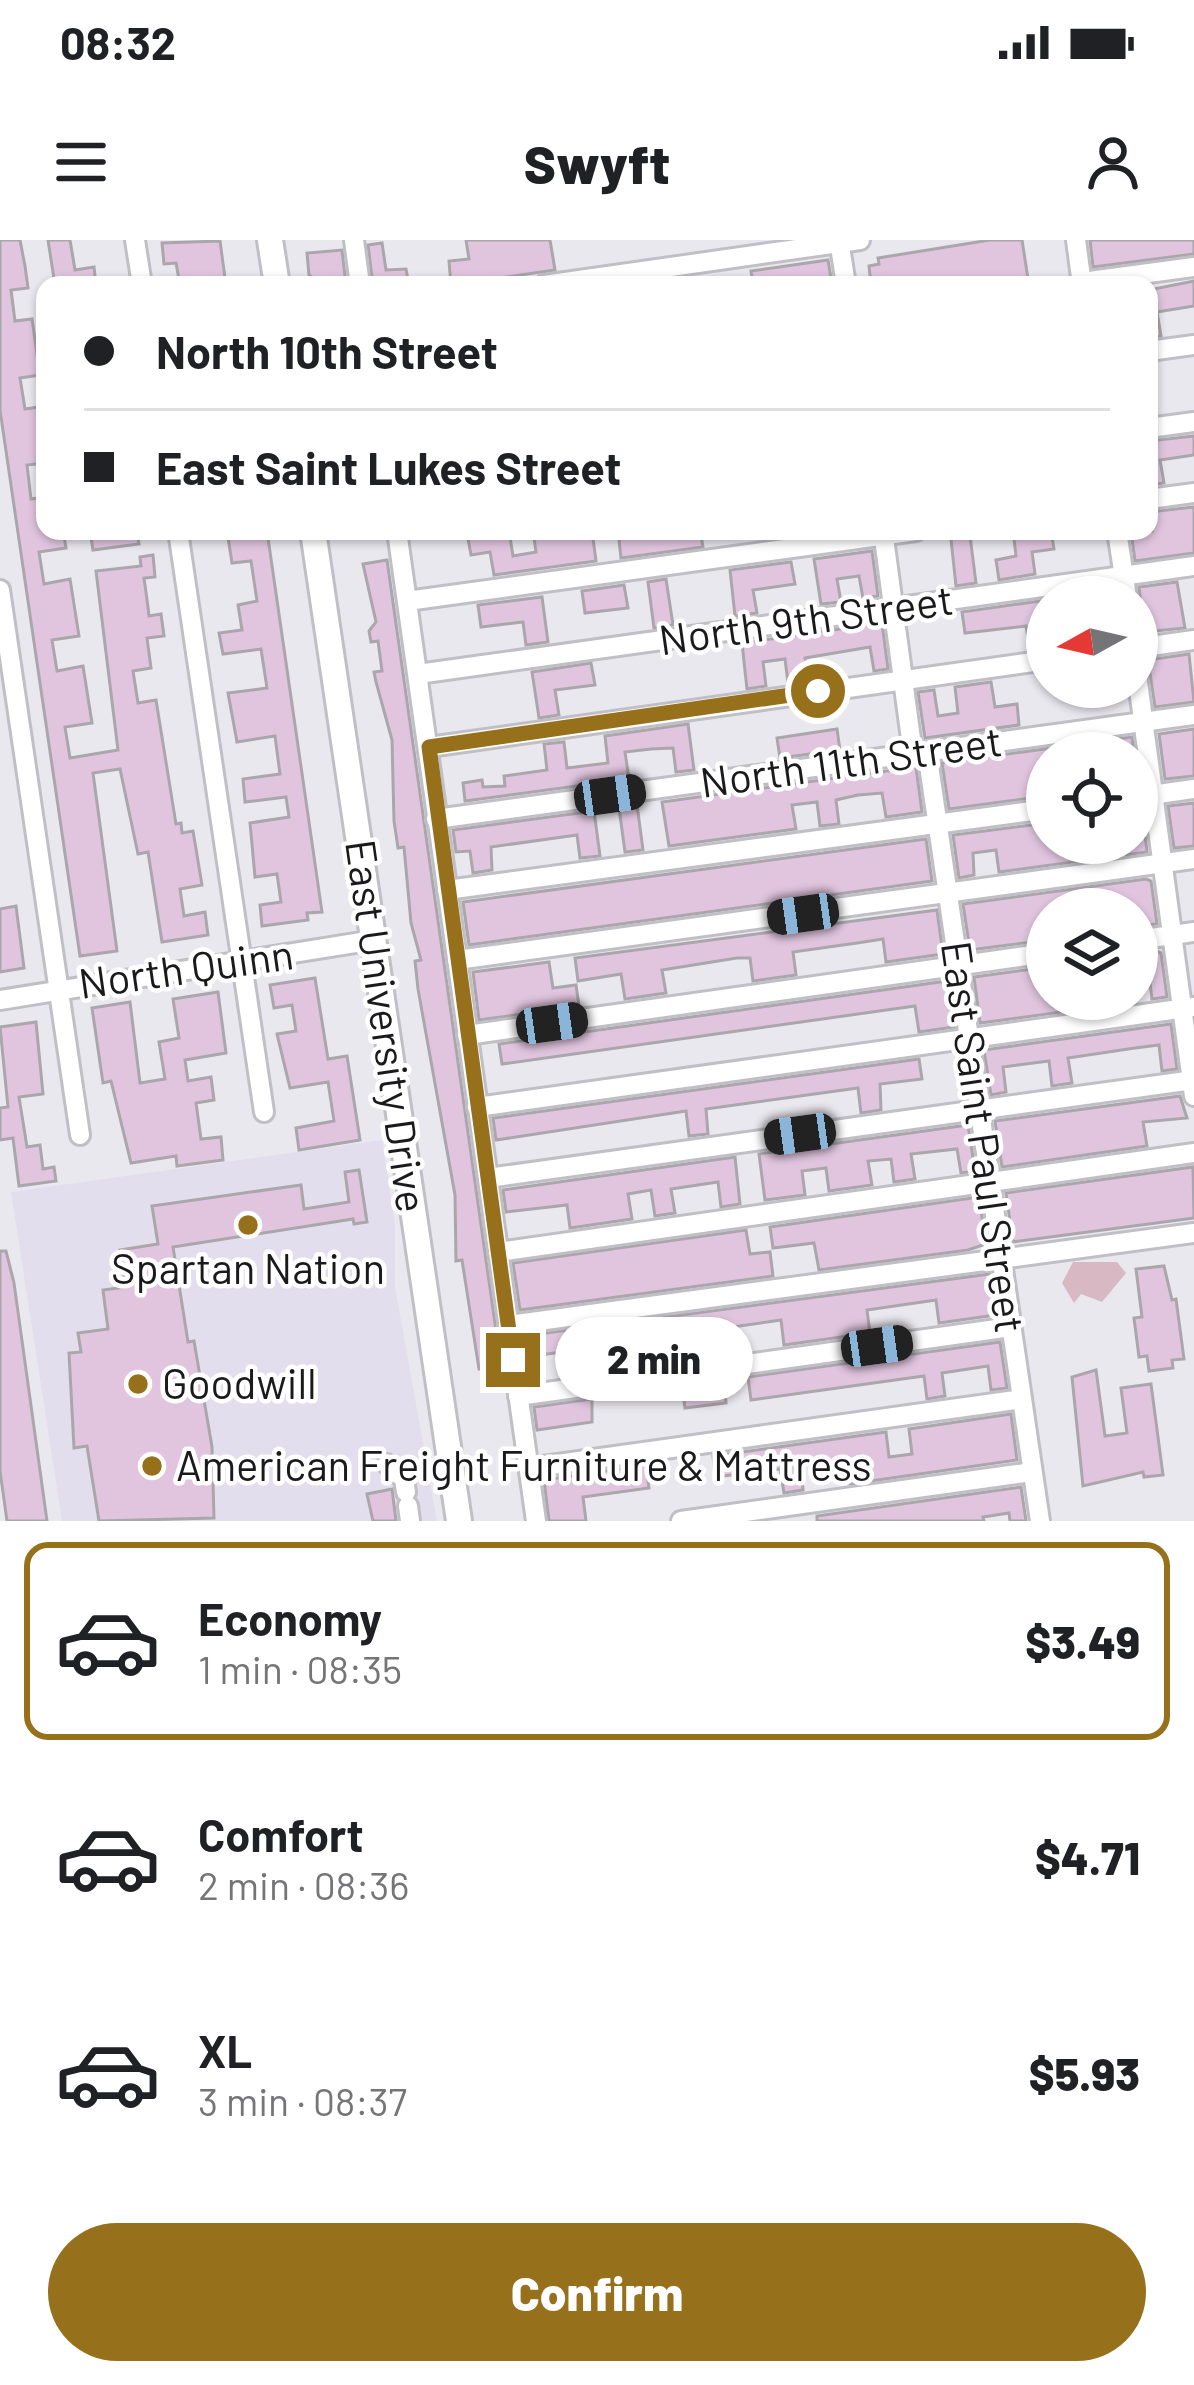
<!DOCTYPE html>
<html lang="en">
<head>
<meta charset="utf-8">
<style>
	body { margin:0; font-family:Barlow,sans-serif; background:#f2f2f2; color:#202124; height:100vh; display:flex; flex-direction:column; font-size:45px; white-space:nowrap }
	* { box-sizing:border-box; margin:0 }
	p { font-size:39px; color:#757577 }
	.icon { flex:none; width:66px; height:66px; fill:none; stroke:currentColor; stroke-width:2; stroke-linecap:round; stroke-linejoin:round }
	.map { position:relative; height:1281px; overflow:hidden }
	.panel { display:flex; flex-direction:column; background:#fff; flex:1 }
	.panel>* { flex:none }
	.guide { position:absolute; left:36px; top:36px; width:1122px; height:264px; border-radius:24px; box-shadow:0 3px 9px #0004; display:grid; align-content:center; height:264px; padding:0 48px; background:#fff }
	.needle { width:78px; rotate:262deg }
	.controls { position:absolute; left:1026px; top:336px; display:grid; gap:24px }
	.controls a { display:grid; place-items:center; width:132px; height:132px; border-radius:50%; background:#fff; box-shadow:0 3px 9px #0004; font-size:60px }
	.end { position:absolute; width:54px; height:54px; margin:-27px; border:15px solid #96701a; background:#fff; box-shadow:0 0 0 6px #fff }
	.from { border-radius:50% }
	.bubble { position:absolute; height:84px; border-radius:42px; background:#fff; box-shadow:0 3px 9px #0004; font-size:39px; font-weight:800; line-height:84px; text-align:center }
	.car { position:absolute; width:36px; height:72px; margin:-36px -18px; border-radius:15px; box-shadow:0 0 9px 3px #0007; background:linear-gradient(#222 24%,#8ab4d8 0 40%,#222 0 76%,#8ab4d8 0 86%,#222 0) }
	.guide b { display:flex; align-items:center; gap:42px; height:114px; font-size:45px }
	.guide b+b { border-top:3px solid #e0e0e0 }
	.guide i { width:30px; height:30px; background:#202124 }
	ul { padding:21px 0 0; list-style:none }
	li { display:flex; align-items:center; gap:36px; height:198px; margin:0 24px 18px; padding:0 24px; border:6px solid transparent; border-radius:24px }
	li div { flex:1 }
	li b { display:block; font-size:45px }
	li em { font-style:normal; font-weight:800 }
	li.current { border-color:#96701a }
	li>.icon { width:108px; height:108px; stroke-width:1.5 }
	.primary-button { display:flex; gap:24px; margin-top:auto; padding:24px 48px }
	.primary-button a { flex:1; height:138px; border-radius:72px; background:#96701a; color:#fff; font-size:48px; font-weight:800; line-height:138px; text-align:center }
	.status { display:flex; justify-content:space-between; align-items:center; height:84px; padding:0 60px; background:#fff; direction:ltr }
	.status svg { height:33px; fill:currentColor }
	header { display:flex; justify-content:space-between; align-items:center; height:156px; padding:0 48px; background:#fff; font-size:54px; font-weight:800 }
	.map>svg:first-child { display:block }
	.built { fill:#e2deed }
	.green { fill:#d8b8c3 }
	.building { fill:#e1c5df; stroke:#aba6ab; stroke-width:3 }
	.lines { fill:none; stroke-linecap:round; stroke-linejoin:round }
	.minor-casing { stroke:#c1bfc6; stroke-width:24 }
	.major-casing { stroke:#c1bfc6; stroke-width:30 }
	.minor { stroke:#fff; stroke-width:18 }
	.major { stroke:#fff; stroke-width:24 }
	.route { stroke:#96701a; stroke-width:15 }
	.poi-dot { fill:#96701a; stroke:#fff; stroke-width:4.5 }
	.labels { text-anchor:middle; stroke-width:9; stroke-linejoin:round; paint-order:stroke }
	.street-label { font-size:42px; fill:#1a1a1c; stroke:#fff }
	.poi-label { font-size:42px; fill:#1a1a1c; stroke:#fff; text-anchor:start }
</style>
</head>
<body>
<div class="status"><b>08:32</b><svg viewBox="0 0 49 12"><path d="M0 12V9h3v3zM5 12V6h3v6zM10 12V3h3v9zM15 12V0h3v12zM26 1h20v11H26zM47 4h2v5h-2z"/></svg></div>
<header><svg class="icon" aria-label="menu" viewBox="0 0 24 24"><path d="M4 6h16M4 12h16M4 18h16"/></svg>Swyft<svg class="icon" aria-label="person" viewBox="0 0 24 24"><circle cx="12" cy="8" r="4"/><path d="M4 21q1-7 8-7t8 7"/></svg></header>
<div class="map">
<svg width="1194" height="1281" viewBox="0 0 1194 1281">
	<rect width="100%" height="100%" fill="#eae8ef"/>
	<path class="built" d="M382 900 395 985V1047L437 1281H62L11 952Z"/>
	<path class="green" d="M1073 1022H1117L1126 1033 1102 1062 1081 1054 1074 1063 1062 1043Z"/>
	<g class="building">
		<path d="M0 0H20L25 26 28 48 11 50 15 81 32 79 40 135 20 138 25 169 45 166V223L27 225 31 259 45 257V291H63L66 308 39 312 44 344 70 339 79 396 52 400 57 431 83 426 92 483 65 487 70 518 118 510 96 331 141 326 140 317 153 315 155 337 144 338 148 367 149 376 161 374 164 396 147 398 151 428 133 431 138 463 156 460 176 584 181 583 182 593 193 591 202 645 180 649 184 676 205 672 208 695 162 702 148 612 138 614 120 529 93 533 117 711 80 716 0 170Z"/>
		<path d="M48 0H70L75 30 94 27 96 45H55Z"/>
		<path d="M466 0H550L555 30 451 45 449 21 469 19Z"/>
		<path d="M990 0H1022L1029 45H871L869 26 879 24 878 18Z"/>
		<path d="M1090 0H1194V14L1093 27Z"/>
		<path d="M220 1 226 45H180L176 23 164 24 162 3Z"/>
		<path d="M382 3 386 30 406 29 409 45H373L368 5Z"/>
		<path d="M342 10 346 45H322L309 35 307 13Z"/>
		<path d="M828 20 832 44 753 45 751 31Z"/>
		<path d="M1194 41V66L1157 72 1161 96 1149 97V50Z"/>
		<path d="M1194 196V215L1160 220 1164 243 1149 245V201Z"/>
		<path d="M1194 267V313L1135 321 1131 291H1152L1149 272Z"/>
		<path d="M90 291H137L139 304 93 310Z"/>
		<path d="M227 291H267L322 672 307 673 308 680 262 686 260 665 281 662 277 634 255 637 250 583 289 577 286 557 245 562 243 539 280 534 275 496 237 502 228 453 267 448 261 409 223 414 219 393 242 390 238 365 257 361 251 321 232 323Z"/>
		<path d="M509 291 513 316 536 312 533 291H592L596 321 494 335 490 312 471 315 467 293Z"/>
		<path d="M618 291H700L703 307 621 318Z"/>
		<path d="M1013 291H1051L1054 309 1032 312 1035 334 999 340 996 320 1016 316Z"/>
		<path d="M970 296 976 343 956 346 951 299Z"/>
		<path d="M872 311 878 356 863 358 859 336 837 339 841 362 821 364 814 319Z"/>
		<path d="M387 320 501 1126 479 1129 462 1020 456 1021 455 955 418 749 415 721 421 720 411 683 404 607 398 608 394 581 392 500 376 442 374 432 382 431 378 401 371 402 369 391 376 382 363 324Z"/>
		<path d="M791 322 795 344 753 350 757 373 735 376 730 330Z"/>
		<path d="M666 339 673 385 654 388 648 342Z"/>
		<path d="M1177 342 1185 388 1144 392 1139 347Z"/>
		<path d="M624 345 628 368 585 373 582 351Z"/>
		<path d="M542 357 548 402 526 405 523 382 481 387 478 365Z"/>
		<path d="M1047 360V407L1030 409 1026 386 965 393 962 372Z"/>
		<path d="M882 383 888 429 874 431 870 407 805 418 809 440 788 443 785 419 763 422 766 446 747 449 742 403Z"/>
		<path d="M1189 414 1194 462 1155 467 1148 420Z"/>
		<path d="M591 423 595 445 555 450 559 475 539 478 532 432Z"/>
		<path d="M991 442 995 467 1017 464 1019 485 925 498 918 452 934 450 938 476 958 473 955 447Z"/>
		<path d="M688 484 694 530 676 532 673 508 651 509 625 512 629 539 465 561 463 543 482 540 483 547 505 546 504 536 547 530 544 504 564 502 567 528 608 523 605 496Z"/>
		<path d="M837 489 840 510 780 518 777 498Z"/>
		<path d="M1194 489V536L1165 539 1159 494Z"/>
		<path d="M1132 497 1134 513H1047V556L949 569 942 523Z"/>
		<path d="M916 527 922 572 886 577 882 553 858 555 836 560 839 584 820 586 817 562 792 565 796 589 669 606 662 562Z"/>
		<path d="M1194 563V606L1174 608 1168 566Z"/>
		<path d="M637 565 643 610 625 612 619 568Z"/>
		<path d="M594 571 600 616 580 618 577 595 491 607 492 630 473 633 470 611 456 612 453 590Z"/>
		<path d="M1143 578 1147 612 999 632 996 610 973 613 974 635 959 638 953 595 1047 583V603H1137V579Z"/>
		<path d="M926 599 932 641 469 705 463 662Z"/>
		<path d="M1146 639 1151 641 1157 684 1137 686V669H1047V700L970 710 963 664Z"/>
		<path d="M16 666 24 728 0 732V669Z"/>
		<path d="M937 670 943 714 886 722 883 699 857 703 793 712 796 735 753 741 750 718H737L662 730 666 753 625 759 621 734 578 741 575 718Z"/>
		<path d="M1155 711 1161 713 1167 757 1152 759 1149 735H1137V713Z"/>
		<path d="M549 722 553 748 576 745 579 766 479 780 473 732Z"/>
		<path d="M1047 727V759H1060L1062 772 980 783 974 737Z"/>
		<path d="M315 738 328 819 347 816 360 900 299 910 296 888 334 881 328 842 290 848 277 794 296 791 292 765 274 768 270 745Z"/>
		<path d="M947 741 954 787 919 792 915 766 502 824 499 804Z"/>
		<path d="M218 752 226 813 185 820 188 841 211 837 214 860 196 863 201 899 221 897 223 920 177 926 176 916 131 923 111 841 103 843 92 768 130 762 140 843 165 839 159 802 179 798 173 759Z"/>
		<path d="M36 782 43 854 19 857 27 907 40 905 43 929 54 927 56 941 19 946 13 898 0 900V868L8 867 0 787Z"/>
		<path d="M1171 784 1177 829 1162 831 1159 805 1135 808 1068 818 1072 843 1052 846 1049 821 1003 827 1006 852 991 855 984 810Z"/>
		<path d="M919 819 922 839 880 844 881 870 861 873 858 848 706 869 708 894 689 896 686 871 496 900 493 878Z"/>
		<path d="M1180 856 1187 878 1143 882 1147 906 1002 927 995 881Z"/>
		<path d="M968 885 975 931 961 933 957 909 911 914 915 939 894 942 891 919 868 921 872 945 829 951 826 928 802 931 805 955 765 960 759 914Z"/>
		<path d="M735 917 740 964 721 967 718 942 671 949 675 973 655 976 651 950 628 954 632 979 570 988 567 965 506 972 503 950Z"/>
		<path d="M1193 927 1194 978 1013 1002 1006 953Z"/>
		<path d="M359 930 367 982 354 984 353 979 173 1007 188 1102 194 1101 212 1207 214 1278 99 1281 87 1206 74 1208 69 1113 81 1112 78 1093 108 1089 103 1050 126 1047 120 1010 158 1004 152 966 301 945 304 969 349 962 345 932Z"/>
		<path d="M979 957 986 1004 968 1010 819 1030 814 1003 773 1008 770 987Z"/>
		<path d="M746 990 750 1014 770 1012 773 1036 520 1070 513 1023Z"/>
		<path d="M0 1011H6L14 1043 47 1281H7L0 1231Z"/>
		<path d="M1164 1026 1172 1060 1176 1059 1184 1119 1172 1120 1173 1128 1149 1131 1147 1116 1139 1117 1134 1078 1142 1077 1136 1029Z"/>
		<path d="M990 1034 996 1075 939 1083 936 1060 867 1070 870 1093 784 1105 781 1080 527 1117 524 1096Z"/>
		<path d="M1000 1102 1007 1148 991 1150 988 1126 942 1133 945 1156 927 1159 924 1136 751 1160 748 1137Z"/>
		<path d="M1096 1130 1105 1196 1127 1193 1121 1148 1151 1144 1163 1235 1144 1237 1143 1232 1083 1246 1072 1137Z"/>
		<path d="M724 1141 726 1163 685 1168 682 1147Z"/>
		<path d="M592 1159V1182L537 1190 534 1167Z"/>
		<path d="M1011 1174 1017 1220 850 1244 846 1219 801 1225 803 1250 784 1253 780 1229 715 1237 713 1216 886 1192 889 1217 912 1214 909 1189Z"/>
		<path d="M646 1225 649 1248 583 1257 586 1281H549L544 1240Z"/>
		<path d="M1021 1247 1026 1281H1010L1009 1273 983 1277 984 1281H817V1276Z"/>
		<path d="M392 1249 396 1281H373L367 1254Z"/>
	</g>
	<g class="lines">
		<defs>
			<g id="minor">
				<path d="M135 0 142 45"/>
				<path d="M354 0 360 45"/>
				<path d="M839 0 846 45"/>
				<path d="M1076 0 1082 45"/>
				<path d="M1082 42 1194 27"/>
				<path d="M544 45 860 0"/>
				<path d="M1149 111 1194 105"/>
				<path d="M1149 188 1194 182"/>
				<path d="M1149 259 1194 253"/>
				<path d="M178 291 264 872"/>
				<path d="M397 291 536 1281"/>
				<path d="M883 291 913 514"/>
				<path d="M1117 291 1127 357"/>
				<path d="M0 350 80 895"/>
				<path d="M407 361 916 291"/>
				<path d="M1137 408 1194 400"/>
				<path d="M418 434 1194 326"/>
				<path d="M1137 435 1194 856"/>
				<path d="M429 507 1047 420"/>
				<path d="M927 512 1040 1281"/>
				<path d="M1137 557 1194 549"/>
				<path d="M436 579 1194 475"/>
				<path d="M447 650 1047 569"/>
				<path d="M1137 700 1194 692"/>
				<path d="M457 720 1194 619"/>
				<path d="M0 760 374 700"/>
				<path d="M467 795 1047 713"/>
				<path d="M477 867 1194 767"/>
				<path d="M488 938 1194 840"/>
				<path d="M498 1012 1194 913"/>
				<path d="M508 1085 1194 993"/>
				<path d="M518 1156 1011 1087"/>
				<path d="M387 1224 404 1239 406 1252"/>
				<path d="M529 1228 1022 1159"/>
				<path d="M408 1266 410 1281"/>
				<path d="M681 1281 1032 1232"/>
			</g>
			<g id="major">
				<path d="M270 0 277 45"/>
				<path d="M313 291 459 1281"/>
			</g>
		</defs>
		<use href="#minor" class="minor-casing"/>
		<use href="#major" class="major-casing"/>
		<use href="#minor" class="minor"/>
		<use href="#major" class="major"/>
	</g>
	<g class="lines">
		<path class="route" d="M513 1120 429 507 818 451"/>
	</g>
	<g class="poi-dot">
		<circle cx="248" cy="985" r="12"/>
		<circle cx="138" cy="1144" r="12"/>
		<circle cx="152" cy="1226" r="12"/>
	</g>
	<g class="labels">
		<g class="street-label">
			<text transform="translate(806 380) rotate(-8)" y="15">North 9th Street</text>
			<text transform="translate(851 522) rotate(-8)" y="15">North 11th Street</text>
			<text transform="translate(186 729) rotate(-8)" y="15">North Quinn</text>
			<text transform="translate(386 786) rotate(82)" y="15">East University Drive</text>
			<text transform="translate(983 897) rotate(82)" y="15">East Saint Paul Street</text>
		</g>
		<g class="poi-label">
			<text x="248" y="1044" text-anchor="middle">Spartan Nation</text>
			<text x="162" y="1159">Goodwill</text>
			<text x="176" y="1241">American Freight Furniture &amp; Mattress</text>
		</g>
	</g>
</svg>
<div class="controls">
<a><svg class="needle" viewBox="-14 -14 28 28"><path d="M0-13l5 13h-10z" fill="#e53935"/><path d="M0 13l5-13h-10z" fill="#757577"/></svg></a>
<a><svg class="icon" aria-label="locate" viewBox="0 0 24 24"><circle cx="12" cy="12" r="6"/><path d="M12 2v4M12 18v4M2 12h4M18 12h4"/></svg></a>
<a><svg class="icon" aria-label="layers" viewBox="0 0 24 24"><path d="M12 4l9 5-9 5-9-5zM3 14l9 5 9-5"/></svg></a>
</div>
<i class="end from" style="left:818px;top:451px"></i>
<i class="end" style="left:513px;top:1120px"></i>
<div class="bubble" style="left:555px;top:1077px;width:198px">2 min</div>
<i class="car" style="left:610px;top:555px;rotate:82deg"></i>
<i class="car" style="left:803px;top:674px;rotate:262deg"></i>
<i class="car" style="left:552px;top:783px;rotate:82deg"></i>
<i class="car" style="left:800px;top:894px;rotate:262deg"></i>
<i class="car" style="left:877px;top:1106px;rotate:82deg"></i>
<div class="guide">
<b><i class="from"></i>North 10th Street</b>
<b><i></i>East Saint Lukes Street</b>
</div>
</div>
<section class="panel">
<ul>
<li class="current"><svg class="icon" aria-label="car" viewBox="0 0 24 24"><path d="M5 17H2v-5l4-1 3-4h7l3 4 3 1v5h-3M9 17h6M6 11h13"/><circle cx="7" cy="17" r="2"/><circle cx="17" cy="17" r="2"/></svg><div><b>Economy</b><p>1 min · 08:35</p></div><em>$3.49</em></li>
<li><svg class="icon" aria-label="car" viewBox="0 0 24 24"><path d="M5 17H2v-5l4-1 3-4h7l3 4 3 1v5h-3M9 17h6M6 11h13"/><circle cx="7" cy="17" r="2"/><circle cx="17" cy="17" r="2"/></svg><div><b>Comfort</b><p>2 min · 08:36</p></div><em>$4.71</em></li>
<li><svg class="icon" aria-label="car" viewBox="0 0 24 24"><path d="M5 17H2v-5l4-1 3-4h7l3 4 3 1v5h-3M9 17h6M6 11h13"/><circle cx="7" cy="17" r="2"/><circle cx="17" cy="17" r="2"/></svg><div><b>XL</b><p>3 min · 08:37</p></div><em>$5.93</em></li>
</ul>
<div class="primary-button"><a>Confirm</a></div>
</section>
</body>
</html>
